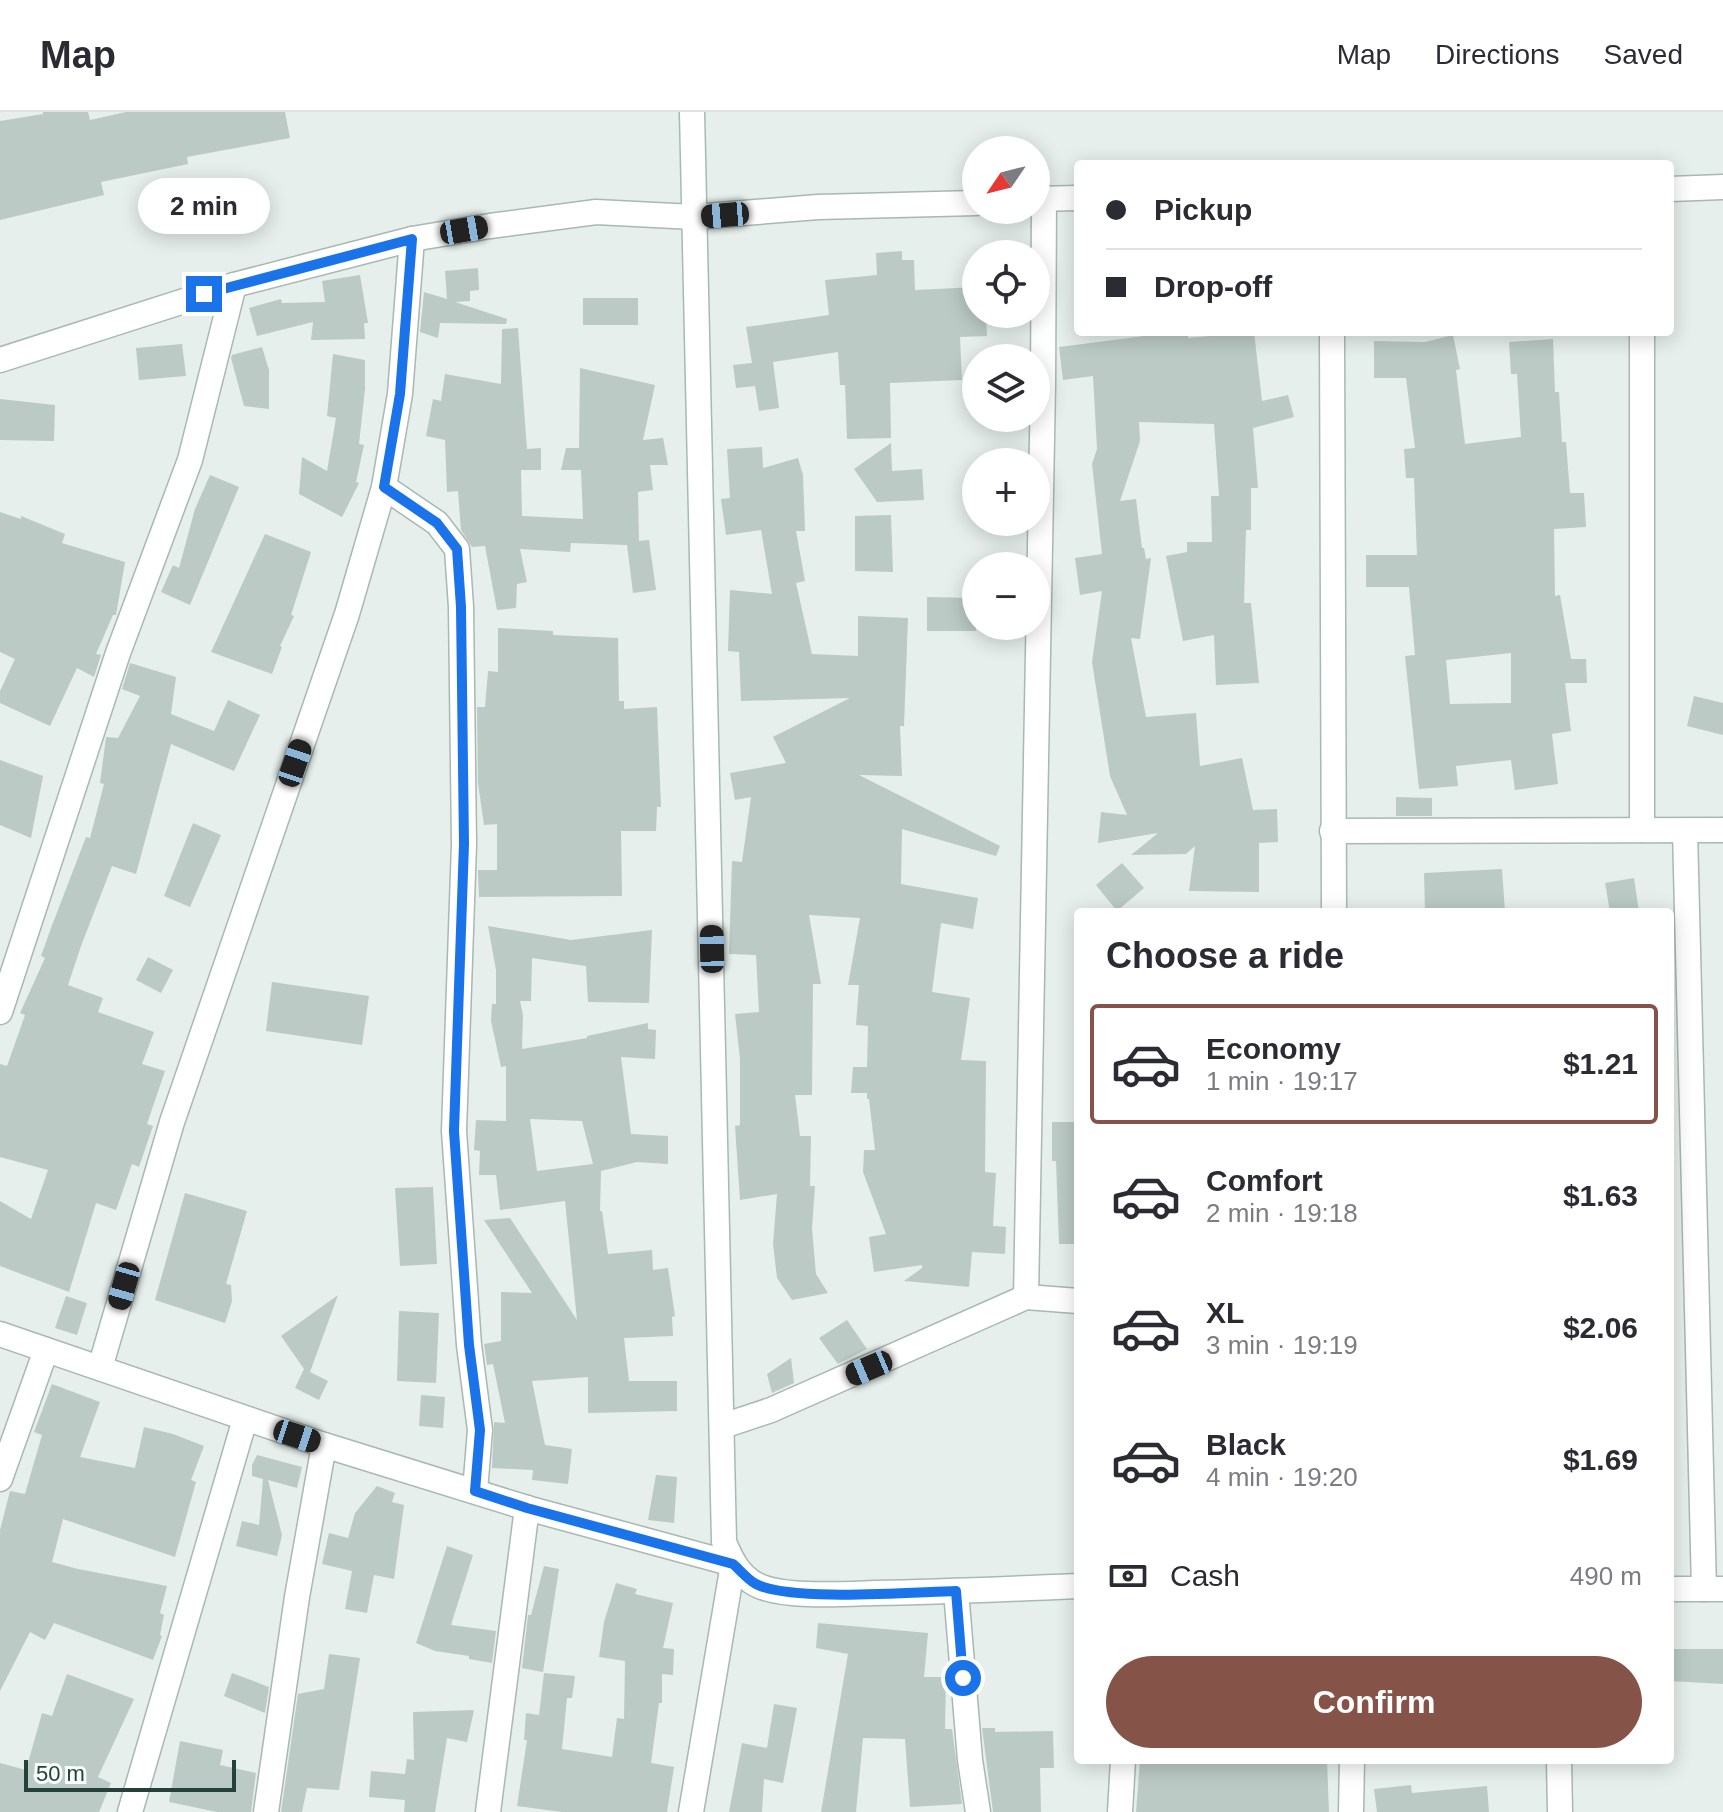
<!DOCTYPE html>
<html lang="en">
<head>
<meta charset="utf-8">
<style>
	body { margin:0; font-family:Arial,sans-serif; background:#f7f7f7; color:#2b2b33; height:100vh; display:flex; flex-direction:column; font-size:30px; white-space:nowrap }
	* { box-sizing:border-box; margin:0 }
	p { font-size:26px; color:#7c7c81 }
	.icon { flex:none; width:44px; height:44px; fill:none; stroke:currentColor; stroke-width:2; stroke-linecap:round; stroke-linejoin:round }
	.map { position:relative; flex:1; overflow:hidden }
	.side { position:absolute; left:1074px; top:796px; width:600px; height:856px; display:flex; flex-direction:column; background:#fff; border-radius:8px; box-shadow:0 4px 20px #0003 }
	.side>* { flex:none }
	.guide { position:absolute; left:1074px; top:48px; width:600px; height:176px; border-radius:8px; box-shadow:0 4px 20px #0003; display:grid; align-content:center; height:176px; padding:0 32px; background:#fff }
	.needle { width:52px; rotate:235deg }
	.controls { position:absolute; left:962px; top:24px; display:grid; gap:16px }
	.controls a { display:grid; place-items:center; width:88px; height:88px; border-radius:50%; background:#fff; box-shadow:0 4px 20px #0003; font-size:40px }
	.scale { position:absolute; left:24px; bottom:20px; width:212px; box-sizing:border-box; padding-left:8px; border:4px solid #24423a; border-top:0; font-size:22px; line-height:28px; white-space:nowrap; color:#24423a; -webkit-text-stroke:6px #f7fbf9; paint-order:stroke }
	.end { position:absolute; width:36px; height:36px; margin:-18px; border:10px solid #1a73e8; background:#fff; box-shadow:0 0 0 4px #fff }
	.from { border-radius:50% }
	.bubble { position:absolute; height:56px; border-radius:28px; background:#fff; box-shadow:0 4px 20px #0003; font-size:26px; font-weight:700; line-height:56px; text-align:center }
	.car { position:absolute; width:24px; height:48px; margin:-24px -12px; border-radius:10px; box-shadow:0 0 6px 2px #0007; background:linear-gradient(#222 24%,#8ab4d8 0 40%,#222 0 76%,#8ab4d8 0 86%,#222 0) }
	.guide b { display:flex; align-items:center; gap:28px; height:76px; font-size:30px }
	.guide b+b { border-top:2px solid #e1e1e2 }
	.guide i { width:20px; height:20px; background:#2b2b33 }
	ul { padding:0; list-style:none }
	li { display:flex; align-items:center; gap:24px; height:120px; margin:0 16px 12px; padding:0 16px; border:4px solid transparent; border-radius:8px }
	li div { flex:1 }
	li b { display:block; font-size:30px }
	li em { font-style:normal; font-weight:700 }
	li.selected { border-color:#855347 }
	li>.icon { width:72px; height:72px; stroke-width:1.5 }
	h2 { padding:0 32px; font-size:36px; line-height:96px }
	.pay { display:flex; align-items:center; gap:20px; height:88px; padding:0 32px; font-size:30px }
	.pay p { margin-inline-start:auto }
	.button { display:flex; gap:16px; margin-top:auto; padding:16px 32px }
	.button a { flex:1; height:92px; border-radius:48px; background:#855347; color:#fff; font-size:32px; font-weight:700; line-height:92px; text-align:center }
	header { display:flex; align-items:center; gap:48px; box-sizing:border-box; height:112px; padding:0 40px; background:#fff; border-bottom:2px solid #e1e1e2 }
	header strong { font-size:38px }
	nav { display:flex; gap:44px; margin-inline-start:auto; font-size:28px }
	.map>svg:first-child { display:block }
	.building { fill:#bbcac4; fill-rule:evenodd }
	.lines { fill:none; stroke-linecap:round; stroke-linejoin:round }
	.street-casing { stroke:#a8b8b2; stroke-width:27 }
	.secondary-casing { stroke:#a4bbb3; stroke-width:27 }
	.street { stroke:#fff; stroke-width:24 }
	.secondary { stroke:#fff; stroke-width:24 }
	.route { stroke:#1a73e8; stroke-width:10 }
</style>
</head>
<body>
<header>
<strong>Map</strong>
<nav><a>Map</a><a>Directions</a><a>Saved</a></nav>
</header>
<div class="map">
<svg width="1723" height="1700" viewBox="0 0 1723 1700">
	<rect width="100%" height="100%" fill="#e6efeb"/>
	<g class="building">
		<path d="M43 0H88L90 8 126 0H285L290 26 187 45 188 52 101 70 104 83 0 108V9L43 2Z"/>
		<path d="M902 139V148H914L915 178 976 175V202H986L987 224 960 225 962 268 890 271 891 326 847 327 845 273H840L838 240 773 250 779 296 759 299 755 274 736 276 733 253 752 251 746 215 829 203 825 168 877 163 876 141Z"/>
		<path d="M478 156 479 178 470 179V189L455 190 507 207 506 212 440 211 438 226 420 220 424 180 447 187 445 159Z"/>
		<path d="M360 163 368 211H364L365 227 311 228 313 210 257 224 249 196 281 187 282 191 325 190 322 169Z"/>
		<rect x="583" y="186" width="55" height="27"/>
		<path d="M518 216 527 337 541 336V358H521L522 404 583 407 581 358H561L566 336H579L580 256 655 273 643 328 663 326 668 353H650L653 378 638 380 639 429 649 428 656 478 633 481 627 433 571 431 570 440 520 437 527 470 517 472 516 496 497 498 485 434 472 435 461 418 458 379 447 380 445 328 426 324 433 287 441 289 445 262 501 272 502 217Z"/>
		<path d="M1175 220H1188V226L1254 220 1262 289 1288 283 1294 305 1253 316 1258 376H1251V418H1246L1244 491H1251L1259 571 1216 573 1214 523 1183 529 1166 444 1187 440V430H1212L1211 384H1219L1214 312 1139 310 1140 329 1120 389 1136 387 1142 436H1144L1146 447 1151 446 1140 527 1131 526 1146 605 1196 601 1200 654 1242 646 1253 698 1277 697 1278 730 1259 731V780L1189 779 1195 734 1186 742 1131 743 1158 721 1098 731 1101 700 1127 703 1110 664 1092 550 1102 479 1080 483 1075 446 1102 442 1092 352 1097 337 1093 264 1063 268 1059 235Z"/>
		<path d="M1453 223 1460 257 1456 258 1465 332 1521 325 1517 262H1511L1509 230 1553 227 1555 280H1559L1562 330H1566L1570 381H1584L1586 415 1554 417 1555 484 1560 483 1571 547H1586L1587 571H1565L1571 619 1552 622 1558 672 1515 678 1511 648 1456 654 1458 674 1419 677 1405 544 1415 543 1409 475H1366V443H1417L1414 366H1406L1404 337 1415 336 1406 266H1374V229L1425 230ZM1511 541V591L1450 592 1446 548Z"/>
		<path d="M182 232 186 264 139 268 136 236Z"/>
		<path d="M262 235 269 258V297L244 294 231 246 232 243Z"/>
		<path d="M333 242 365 248V277L359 332 364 333 356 370 359 371 342 405 299 382 302 345 327 359 336 306 327 304Z"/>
		<path d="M0 287 55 293 54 329 0 328Z"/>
		<path d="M891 331 892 359 922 357 924 388 877 390 854 357Z"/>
		<path d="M762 335 763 356 798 346 803 363 805 419H796L805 469 796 471 812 542 858 544V504L908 506 904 614H900L902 664 859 663 1000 734 996 744 902 717 901 772 978 786 973 817 941 811 932 880 970 886 961 948 986 949 985 1060 996 1061 993 1114 1006 1115 1005 1142 972 1140 969 1175 904 1169 922 1156V1153L874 1160 869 1125 886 1122 863 1060 864 1038H875L869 987H867V981H851L853 955H867L868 914 856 913 859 873H848L860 806 809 803 821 872H813L812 983H795L800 1024H811L810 1074H815L812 1116 816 1162 828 1181 792 1188 777 1166 773 1132 777 1082 740 1088 735 1014 740 1013V947L735 902 759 900 756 843 729 842 732 749 742 750 751 685 735 688 730 661 786 651 773 625 850 586 741 589 739 540 728 539 730 478 772 482 761 418 726 423 721 387 730 386 727 337Z"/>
		<path d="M210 363 239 375 190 493 161 480 173 453 179 456 195 397Z"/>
		<path d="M0 400 21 407V404L65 422 62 431 125 450 116 503H113L96 542 101 543 94 565 77 556 50 614 0 591V579L15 547 0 540Z"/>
		<path d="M891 403 893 460 855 459V404Z"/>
		<path d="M265 422 311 440 291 503 294 504 280 534 282 535 272 562 211 540Z"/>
		<path d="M927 485 976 486V519H927Z"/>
		<path d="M498 516 553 519V523L618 526 619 589H624V597L657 595 661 695H657L656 719H621L622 784 479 785 478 758H497V712L484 713 478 671 477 595H485L488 559 498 560Z"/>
		<path d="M130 551 176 565 171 602 214 619 228 588 260 603 234 659 171 632 136 762 112 754 81 834 68 873 103 886 98 900 154 920 142 952 165 959 147 1012 153 1014 139 1055 132 1052 116 1098 96 1091 69 1180 0 1154V1089L31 1107 48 1058 0 1045V952L7 954 25 903 20 901 45 846 41 844 51 816 86 725 90 726 104 672 100 671 106 625 118 626 140 584 122 577Z"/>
		<path d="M1694 584 1723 591V623L1687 614Z"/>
		<path d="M0 648 43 664 31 726 0 713Z"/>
		<path d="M1396 685 1432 686V704H1396Z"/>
		<path d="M193 711 221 723 190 795 164 784Z"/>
		<path d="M1122 751 1144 776 1117 799 1096 773Z"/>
		<path d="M1502 757 1505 800H1425L1424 761Z"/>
		<path d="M1634 766 1639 800H1610L1605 771Z"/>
		<path d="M488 814 571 828 652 818 649 891 588 890 586 854 532 846 531 889H520L523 903 522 937 587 926V924L648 911V917L656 918 655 947 621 945 631 1022 668 1024V1052L637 1050 601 1059 600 1099H602L608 1142 652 1138 653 1158 668 1156 675 1204 672 1205 673 1224 624 1226 629 1269H677V1299L588 1301V1265L532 1269 545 1333 572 1337 568 1372 532 1368 533 1358 492 1356 494 1310 505 1311 493 1252 487 1253 484 1232 501 1229V1180L532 1181 484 1108 510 1106 577 1208 565 1089 500 1098 496 1063H479L480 1039 474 1038 476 1008 506 1009V954L501 955 491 909 492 892H496V858ZM530 1007 582 1009 593 1052 537 1059Z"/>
		<path d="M148 845 173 858 161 881 136 868Z"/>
		<path d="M272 870 369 884 362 933 266 919Z"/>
		<path d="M1052 1010H1078V1132H1059L1056 1049H1052Z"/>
		<path d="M433 1075 437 1152 400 1154 395 1076Z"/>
		<path d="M185 1081 247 1099 226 1172 231 1173 232 1189 225 1211 155 1188Z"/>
		<path d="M338 1183 310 1260 328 1269 319 1288 295 1276 304 1257 281 1224Z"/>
		<path d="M66 1184 87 1191 77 1223 55 1216Z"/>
		<path d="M399 1199 439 1201 436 1271 397 1269Z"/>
		<path d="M847 1208 867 1237 838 1252 819 1226Z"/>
		<path d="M791 1246 794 1271 772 1281 767 1262Z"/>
		<path d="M52 1272 100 1290 80 1345 135 1356 144 1315 173 1322 204 1334 191 1368 196 1370 175 1445 63 1407 52 1450 78 1457 167 1474 160 1501 164 1503 160 1523 162 1524 153 1548 54 1511 45 1528 30 1520 0 1579V1418L10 1379 25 1382 42 1323 34 1320Z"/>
		<path d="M421 1283 445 1285 443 1316 419 1314Z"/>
		<path d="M257 1343 302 1355 297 1376 268 1368 282 1423 277 1444 236 1434 242 1409 259 1413 263 1367 252 1364V1353Z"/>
		<path d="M656 1363 677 1365 674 1411 648 1408Z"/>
		<path d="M377 1374 395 1381 392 1390 404 1393 394 1467 374 1463 367 1501 345 1497 352 1459 322 1452 329 1421 348 1426 355 1401Z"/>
		<path d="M447 1434 473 1443 451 1513 496 1519 492 1551 469 1547V1544L435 1539 416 1531Z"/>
		<path d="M544 1454 559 1457 543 1560 522 1556 528 1503H531Z"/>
		<path d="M616 1471 637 1477 635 1482 673 1491 663 1536 674 1537 673 1563 662 1562V1591H659L651 1651 674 1655 667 1700H562L517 1694 527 1628H524L526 1601 539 1603 544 1561 575 1564 572 1586H567L562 1637 612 1645 617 1606 624 1607 625 1549 599 1545 604 1510Z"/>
		<path d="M818 1511 928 1521 924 1565H946L945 1617H952L962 1692 910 1695 905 1627 863 1626 856 1700H821L848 1542 816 1536Z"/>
		<path d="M1670 1537H1723V1572L1670 1569Z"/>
		<path d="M329 1542 360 1546 339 1678 307 1676 302 1700H281L298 1582 324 1577Z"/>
		<path d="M232 1561 269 1575 265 1601 224 1584Z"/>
		<path d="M67 1562 134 1587 98 1665 111 1671 99 1700H0V1651L26 1658 42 1601 52 1604Z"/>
		<path d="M774 1592 797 1596 783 1671 764 1667 762 1700H729L742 1631 767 1636Z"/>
		<path d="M474 1598 467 1630 447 1626 435 1700H404L405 1688 369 1685 371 1659 405 1662 407 1647 414 1648 413 1600Z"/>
		<path d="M982 1616H995V1620L1053 1619 1054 1656H1040L1041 1700H993Z"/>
		<path d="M180 1629 223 1638 220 1653 256 1661 251 1700H217L169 1690Z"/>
		<path d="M1140 1648H1327L1329 1700H1136Z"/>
		<path d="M1411 1673 1412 1681 1487 1674 1489 1700H1377L1374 1677Z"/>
	</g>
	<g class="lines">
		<defs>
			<g id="street">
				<path d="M1670 77 1723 75"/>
				<path d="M1036 87 1078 86"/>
				<path d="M1332 220 1334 800"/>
				<path d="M1642 220V718"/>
				<path d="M0 248 234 173 412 127 490 114 596 100 694 105 818 95 976 91"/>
				<path d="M384 375 437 411 457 437 461 495 464 732 454 1019 469 1233 480 1318 475 1379"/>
				<path d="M1332 719 1723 718"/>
				<path d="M1685 719 1704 1477"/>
				<path d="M0 900 118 541 190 348 234 173"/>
				<path d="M1026 1185 1078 1189"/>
				<path d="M0 1222 324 1333 527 1396 733 1452 691 1700"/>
				<path d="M100 1256 172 1010 347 502 384 375 400 282 412 127"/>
				<path d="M723 1314 771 1298 1026 1185 1043 273 1044 86"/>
				<path d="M0 1367 46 1238"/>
				<path d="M956 1479 970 1648 978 1700"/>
				<path d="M1559 1648 1560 1700"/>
				<path d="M130 1700 245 1307"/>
				<path d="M266 1700 297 1485 324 1333"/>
				<path d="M488 1700 527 1396"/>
				<path d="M1120 1700 1123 1648"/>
				<path d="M1351 1700 1352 1648"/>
			</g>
			<g id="secondary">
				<path d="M692 0 724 1430C731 1447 739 1464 757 1473 783 1486 844 1482 874 1481 942 1480 1010 1477 1078 1474"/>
				<path d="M1670 1477H1723"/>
			</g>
		</defs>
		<use href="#street" class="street-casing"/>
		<use href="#secondary" class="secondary-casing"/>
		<use href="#street" class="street"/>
		<use href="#secondary" class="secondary"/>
	</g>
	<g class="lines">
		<path class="route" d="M204 182 412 127 400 282 384 375 437 411 457 437 461 495 464 732 454 1019 469 1233 480 1318 475 1379 527 1396 733 1452C740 1458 748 1468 756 1472 790 1490 913 1480 956 1479L963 1566"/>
	</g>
</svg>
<div class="controls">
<a><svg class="needle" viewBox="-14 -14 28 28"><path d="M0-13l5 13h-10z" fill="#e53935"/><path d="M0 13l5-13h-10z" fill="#7c7c81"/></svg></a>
<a><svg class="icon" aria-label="locate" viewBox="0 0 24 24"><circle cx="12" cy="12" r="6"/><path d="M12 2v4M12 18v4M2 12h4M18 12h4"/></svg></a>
<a><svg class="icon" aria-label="layers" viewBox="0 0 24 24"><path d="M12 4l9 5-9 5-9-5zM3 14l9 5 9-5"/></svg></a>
<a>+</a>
<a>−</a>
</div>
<div class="scale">50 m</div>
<i class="end from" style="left:963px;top:1566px"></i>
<i class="end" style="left:204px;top:182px"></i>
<div class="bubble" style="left:138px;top:66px;width:132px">2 min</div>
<i class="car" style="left:725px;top:103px;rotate:265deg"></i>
<i class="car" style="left:464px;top:118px;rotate:80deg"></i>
<i class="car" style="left:295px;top:651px;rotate:19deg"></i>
<i class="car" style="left:712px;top:837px;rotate:359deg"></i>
<i class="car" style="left:124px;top:1174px;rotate:196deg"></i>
<i class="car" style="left:869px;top:1256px;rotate:247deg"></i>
<i class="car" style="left:297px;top:1324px;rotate:108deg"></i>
<div class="guide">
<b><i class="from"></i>Pickup</b>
<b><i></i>Drop-off</b>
</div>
<section class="side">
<h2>Choose a ride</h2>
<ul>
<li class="selected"><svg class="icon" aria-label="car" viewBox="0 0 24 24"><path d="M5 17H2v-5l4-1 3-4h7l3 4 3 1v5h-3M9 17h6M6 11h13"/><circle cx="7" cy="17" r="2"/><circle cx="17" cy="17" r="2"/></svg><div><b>Economy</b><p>1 min · 19:17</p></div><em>$1.21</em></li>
<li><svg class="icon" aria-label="car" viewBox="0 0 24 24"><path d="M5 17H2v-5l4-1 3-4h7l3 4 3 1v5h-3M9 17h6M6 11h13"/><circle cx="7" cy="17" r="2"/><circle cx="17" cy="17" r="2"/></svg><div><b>Comfort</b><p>2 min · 19:18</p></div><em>$1.63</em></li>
<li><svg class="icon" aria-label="car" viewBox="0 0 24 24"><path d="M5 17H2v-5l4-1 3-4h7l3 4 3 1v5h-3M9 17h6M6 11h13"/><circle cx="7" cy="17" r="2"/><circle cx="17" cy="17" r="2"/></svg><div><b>XL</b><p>3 min · 19:19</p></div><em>$2.06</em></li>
<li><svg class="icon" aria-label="car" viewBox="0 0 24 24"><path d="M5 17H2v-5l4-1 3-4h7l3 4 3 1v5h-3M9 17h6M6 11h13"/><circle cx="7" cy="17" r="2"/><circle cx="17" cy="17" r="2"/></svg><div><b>Black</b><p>4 min · 19:20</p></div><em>$1.69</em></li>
</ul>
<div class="pay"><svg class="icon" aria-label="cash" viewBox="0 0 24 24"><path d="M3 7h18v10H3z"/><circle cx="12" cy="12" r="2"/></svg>Cash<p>490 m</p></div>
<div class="button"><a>Confirm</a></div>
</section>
</div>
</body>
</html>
